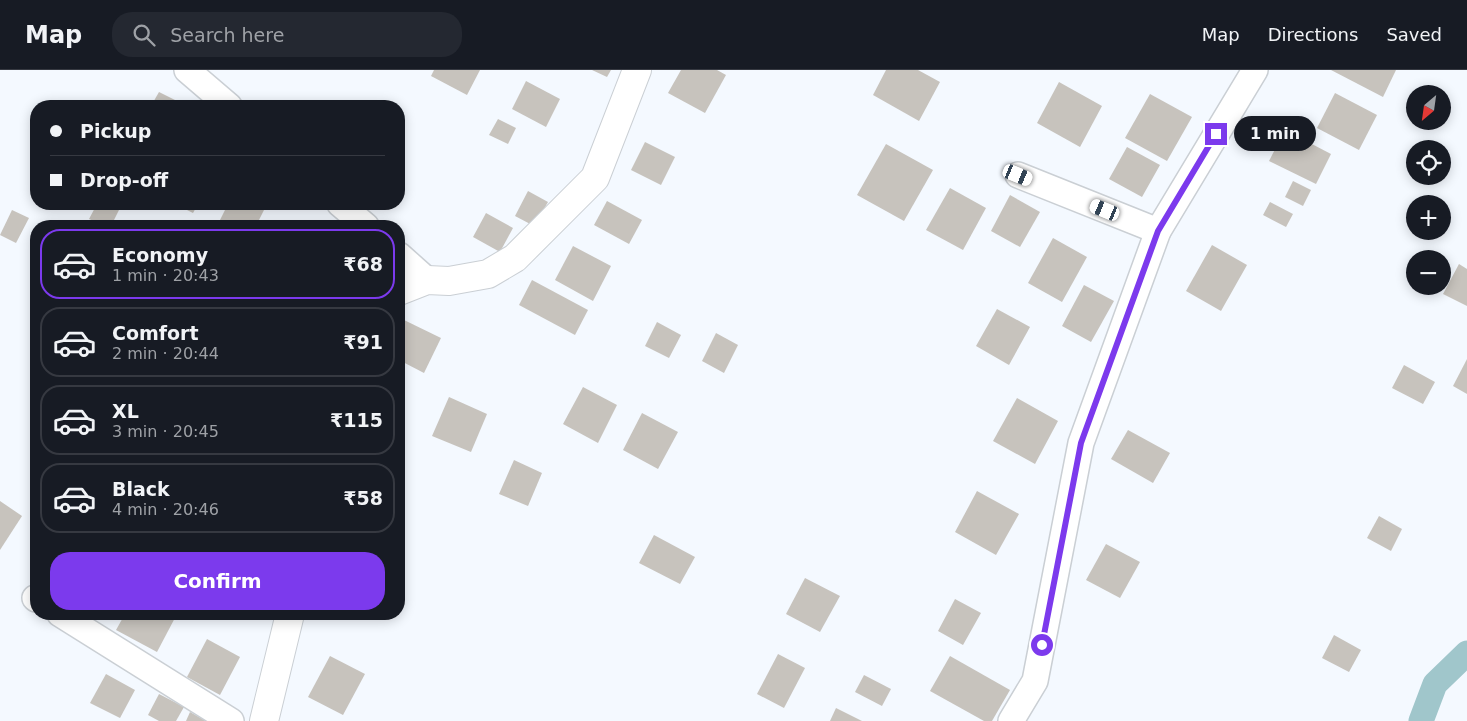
<!DOCTYPE html>
<html lang="en">
<head>
<meta charset="utf-8">
<style>
	body { margin:0; font-family:"DejaVu Sans",sans-serif; background:#242831; color:#f1f3f6; height:100vh; display:flex; flex-direction:column; font-size:19px; white-space:nowrap }
	* { box-sizing:border-box; margin:0 }
	p { font-size:16px; color:#9ea1a6 }
	.icon { flex:none; width:28px; height:28px; fill:none; stroke:currentColor; stroke-width:2; stroke-linecap:round; stroke-linejoin:round }
	.map { position:relative; flex:1; overflow:hidden }
	.side { position:absolute; left:30px; top:150px; width:375px; height:400px; display:flex; flex-direction:column; background:#171b24; border-radius:20px; box-shadow:0 2px 12px #0003 }
	.side>* { flex:none }
	.guide { position:absolute; left:30px; top:30px; width:375px; height:110px; border-radius:20px; box-shadow:0 2px 12px #0003; display:grid; align-content:center; height:110px; padding:0 20px; background:#171b24 }
	.needle { width:32px; rotate:209deg }
	.tools { position:absolute; left:1406px; top:15px; display:grid; gap:10px }
	.tools a { display:grid; place-items:center; width:45px; height:45px; border-radius:50%; background:#171b24; box-shadow:0 2px 12px #0003; font-size:25px }
	.end { position:absolute; width:22px; height:22px; margin:-11px; border:6px solid #7c3aed; background:#fff; box-shadow:0 0 0 2px #fff }
	.from { border-radius:50% }
	.bubble { position:absolute; height:35px; border-radius:18px; background:#171b24; box-shadow:0 2px 12px #0003; font-size:16px; font-weight:700; line-height:35px; text-align:center }
	.car { position:absolute; width:15px; height:30px; margin:-15px -8px; border-radius:6px; box-shadow:0 0 4px 1px #0007; background:linear-gradient(#fff 24%,#345 0 40%,#fff 0 76%,#345 0 86%,#fff 0) }
	.guide b { display:flex; align-items:center; gap:18px; height:48px; font-size:19px }
	.guide b+b { border-top:1px solid #363941 }
	.guide i { width:12px; height:12px; background:#f1f3f6 }
	ul { padding:9px 0 0; list-style:none }
	li { display:flex; align-items:center; gap:15px; height:70px; margin:0 10px 8px; padding:0 10px; border:2px solid #363941; border-radius:20px }
	li div { flex:1 }
	li b { display:block; font-size:19px }
	li em { font-style:normal; font-weight:700 }
	li.active { border-color:#7c3aed }
	li>.icon { width:45px; height:45px; stroke-width:1.5 }
	.action { display:flex; gap:10px; margin-top:auto; padding:10px 20px }
	.action a { flex:1; height:58px; border-radius:20px; background:#7c3aed; color:#fff; font-size:20px; font-weight:700; line-height:58px; text-align:center }
	header { display:flex; align-items:center; gap:30px; box-sizing:border-box; height:70px; padding:0 25px; background:#171b24; border-bottom:1px solid #363941 }
	header strong { font-size:24px }
	nav { display:flex; gap:28px; margin-inline-start:auto; font-size:18px }
	.search { width:350px; height:45px; background:#242831; display:flex; align-items:center; gap:12px; box-sizing:border-box; padding:0 18px; border-radius:20px; color:#9ea1a6; font-size:19px }
	.map>svg:first-child { display:block }
	.lines { fill:none; stroke-linecap:round; stroke-linejoin:round }
	.canal { stroke:#a0c6cb; stroke-width:25 }
	.building { fill:#c7c3bd }
	.minor-casing { stroke:#cacfd4; stroke-width:28 }
	.tertiary-casing { stroke:#cacfd4; stroke-width:30 }
	.minor { stroke:#fff; stroke-width:25 }
	.tertiary { stroke:#fff; stroke-width:28 }
	.route { stroke:#7c3aed; stroke-width:6 }
</style>
</head>
<body>
<header>
<strong>Map</strong>
<div class="search"><svg class="icon" aria-label="search" viewBox="0 0 24 24"><circle cx="10" cy="10" r="6"/><path d="M15 15l6 6"/></svg>Search here</div>
<nav><a>Map</a><a>Directions</a><a>Saved</a></nav>
</header>
<div class="map">
<svg width="1467" height="651" viewBox="0 0 1467 651">
	<rect width="100%" height="100%" fill="#f4f9ff"/>
	<g class="lines">
		<path class="canal" d="M1421 651 1435 614 1467 583"/>
	</g>
	<g class="building">
		<path d="M434 0H480L467 25 431 6Z"/>
		<path d="M592 0H611L607 7Z"/>
		<path d="M681 0H717L726 5 705 43 668 23Z"/>
		<path d="M886 0H918L940 12 919 51 873 25Z"/>
		<path d="M1331 0H1396L1383 27Z"/>
		<path d="M526 11 560 29 546 57 512 39Z"/>
		<path d="M1059 12 1102 36 1080 77 1037 53Z"/>
		<path d="M159 22 187 36H151Z"/>
		<path d="M1335 23 1377 45 1359 80 1317 58Z"/>
		<path d="M1150 24 1192 47 1167 91 1125 68Z"/>
		<path d="M498 49 516 58 508 74 489 65Z"/>
		<path d="M1285 60 1331 84 1316 114 1269 91Z"/>
		<path d="M645 72 675 87 661 115 631 100Z"/>
		<path d="M886 74 933 100 904 151 857 125Z"/>
		<path d="M1127 77 1160 95 1142 127 1109 109Z"/>
		<path d="M1293 111 1311 120 1303 136 1285 127Z"/>
		<path d="M950 118 986 138 963 180 926 160Z"/>
		<path d="M528 121 548 132 534 156 515 146Z"/>
		<path d="M1010 125 1040 142 1020 177 991 161Z"/>
		<path d="M607 131 642 150 629 174 594 155Z"/>
		<path d="M1270 132 1293 144 1286 157 1263 145Z"/>
		<path d="M97 134H112L120 138 111 156H105L89 149Z"/>
		<path d="M175 134H198L193 143Z"/>
		<path d="M228 134H267L256 156H227L219 152Z"/>
		<path d="M12 140 29 148 16 173 0 165Z"/>
		<path d="M486 143 513 158 500 182 473 167Z"/>
		<path d="M1053 168 1087 187 1062 232 1028 213Z"/>
		<path d="M1212 175 1247 195 1221 241 1186 221Z"/>
		<path d="M573 176 611 196 593 231 555 210Z"/>
		<path d="M1459 194 1467 199V236L1443 224Z"/>
		<path d="M532 210 588 240 575 265 519 235Z"/>
		<path d="M1084 215 1114 231 1091 272 1062 256Z"/>
		<path d="M997 239 1030 257 1009 295 976 276Z"/>
		<path d="M404 250 441 268 424 303 399 290V261Z"/>
		<path d="M657 252 681 265 669 288 645 276Z"/>
		<path d="M716 263 738 275 724 303 702 291Z"/>
		<path d="M1467 289V324L1453 316Z"/>
		<path d="M1404 295 1435 312 1423 334 1392 318Z"/>
		<path d="M583 317 617 335 598 373 563 354Z"/>
		<path d="M449 327 487 344 471 382 432 366Z"/>
		<path d="M1017 328 1058 351 1035 394 993 371Z"/>
		<path d="M642 343 678 362 658 399 623 380Z"/>
		<path d="M1128 360 1170 383 1153 413 1111 389Z"/>
		<path d="M514 390 542 403 528 436 499 424Z"/>
		<path d="M977 421 1019 444 996 485 955 462Z"/>
		<path d="M0 431 22 446 0 480Z"/>
		<path d="M1379 446 1402 459 1391 481 1367 468Z"/>
		<path d="M654 465 695 487 680 514 639 493Z"/>
		<path d="M1106 474 1140 492 1120 528 1086 510Z"/>
		<path d="M805 508 840 526 820 562 786 544Z"/>
		<path d="M955 529 981 543 963 575 938 561Z"/>
		<path d="M125 544H177L157 582 116 560Z"/>
		<path d="M1334 565 1361 580 1349 602 1322 588Z"/>
		<path d="M207 569 240 587 220 625 187 607Z"/>
		<path d="M778 584 805 598 784 638 757 624Z"/>
		<path d="M330 586 365 604 343 645 308 627Z"/>
		<path d="M950 586 1010 620 992 651H984L930 621Z"/>
		<path d="M106 604 135 620 120 648 90 633Z"/>
		<path d="M864 605 891 619 882 636 855 622Z"/>
		<path d="M159 624 184 637 176 651H159L148 645Z"/>
		<path d="M836 638 862 651H830Z"/>
		<path d="M190 642 206 651H186Z"/>
	</g>
	<g class="lines">
		<defs>
			<g id="minor">
				<path d="M187 0 229 36"/>
				<path d="M1018 105 1158 161"/>
				<path d="M340 134 366 156"/>
				<path d="M399 185 427 210"/>
				<path d="M35 528 36 529"/>
				<path d="M60 544 231 651"/>
				<path d="M1011 651 1035 611 1081 373 1158 161 1255 0"/>
			</g>
			<g id="tertiary">
				<path d="M399 221 427 210 449 211 488 204 515 188 595 108 637 0"/>
				<path d="M264 651 290 544"/>
			</g>
		</defs>
		<use href="#minor" class="minor-casing"/>
		<use href="#tertiary" class="tertiary-casing"/>
		<use href="#minor" class="minor"/>
		<use href="#tertiary" class="tertiary"/>
	</g>
	<g class="lines">
		<path class="route" d="M1042 575 1081 373 1158 161 1216 64"/>
	</g>
</svg>
<div class="tools">
<a><svg class="needle" viewBox="-14 -14 28 28"><path d="M0-13l5 13h-10z" fill="#e53935"/><path d="M0 13l5-13h-10z" fill="#9ea1a6"/></svg></a>
<a><svg class="icon" aria-label="locate" viewBox="0 0 24 24"><circle cx="12" cy="12" r="6"/><path d="M12 2v4M12 18v4M2 12h4M18 12h4"/></svg></a>
<a>+</a>
<a>−</a>
</div>
<i class="end from" style="left:1042px;top:575px"></i>
<i class="end" style="left:1216px;top:64px"></i>
<div class="bubble" style="left:1234px;top:46px;width:82px">1 min</div>
<i class="car" style="left:1018px;top:105px;rotate:112deg"></i>
<i class="car" style="left:1105px;top:140px;rotate:292deg"></i>
<div class="guide">
<b><i class="from"></i>Pickup</b>
<b><i></i>Drop-off</b>
</div>
<section class="side">
<ul>
<li class="active"><svg class="icon" aria-label="car" viewBox="0 0 24 24"><path d="M5 17H2v-5l4-1 3-4h7l3 4 3 1v5h-3M9 17h6M6 11h13"/><circle cx="7" cy="17" r="2"/><circle cx="17" cy="17" r="2"/></svg><div><b>Economy</b><p>1 min · 20:43</p></div><em>₹68</em></li>
<li><svg class="icon" aria-label="car" viewBox="0 0 24 24"><path d="M5 17H2v-5l4-1 3-4h7l3 4 3 1v5h-3M9 17h6M6 11h13"/><circle cx="7" cy="17" r="2"/><circle cx="17" cy="17" r="2"/></svg><div><b>Comfort</b><p>2 min · 20:44</p></div><em>₹91</em></li>
<li><svg class="icon" aria-label="car" viewBox="0 0 24 24"><path d="M5 17H2v-5l4-1 3-4h7l3 4 3 1v5h-3M9 17h6M6 11h13"/><circle cx="7" cy="17" r="2"/><circle cx="17" cy="17" r="2"/></svg><div><b>XL</b><p>3 min · 20:45</p></div><em>₹115</em></li>
<li><svg class="icon" aria-label="car" viewBox="0 0 24 24"><path d="M5 17H2v-5l4-1 3-4h7l3 4 3 1v5h-3M9 17h6M6 11h13"/><circle cx="7" cy="17" r="2"/><circle cx="17" cy="17" r="2"/></svg><div><b>Black</b><p>4 min · 20:46</p></div><em>₹58</em></li>
</ul>
<div class="action"><a>Confirm</a></div>
</section>
</div>
</body>
</html>
